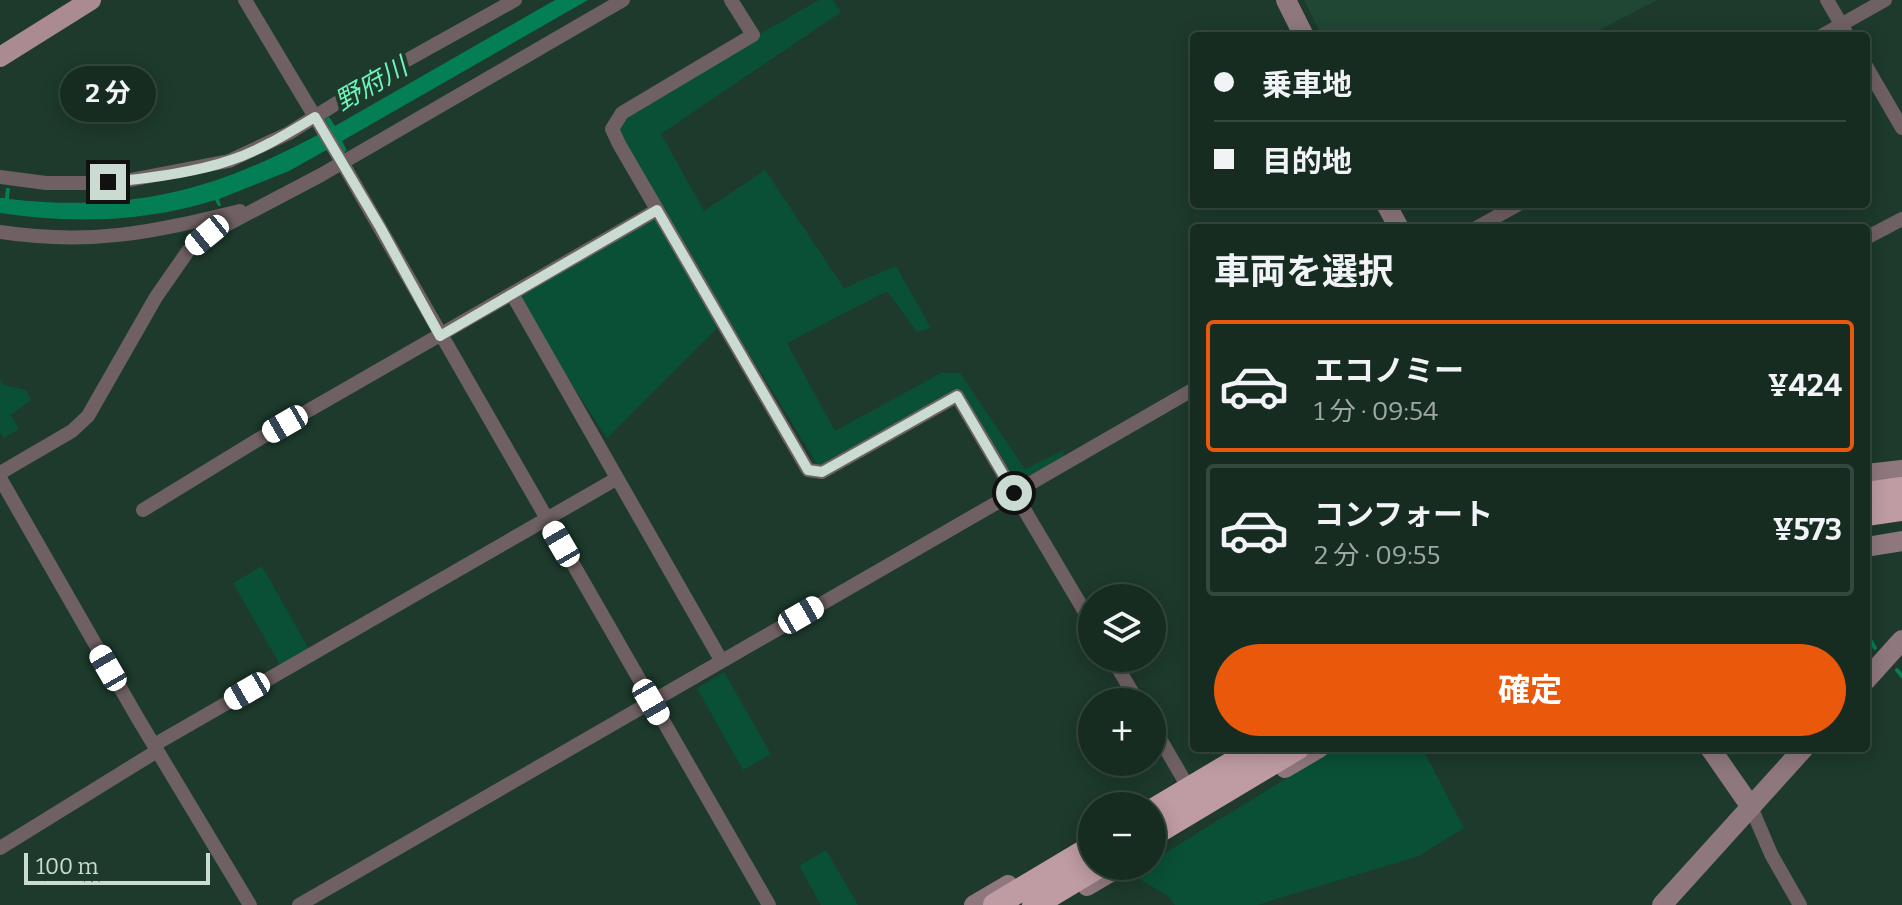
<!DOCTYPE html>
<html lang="ja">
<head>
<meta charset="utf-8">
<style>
	body { margin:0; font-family:Bitter,"Noto Sans JP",serif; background:#1f342a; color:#f1f3f6; height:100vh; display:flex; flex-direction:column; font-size:30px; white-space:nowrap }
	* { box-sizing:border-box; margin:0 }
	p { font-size:26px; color:#9ea7a5 }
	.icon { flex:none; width:44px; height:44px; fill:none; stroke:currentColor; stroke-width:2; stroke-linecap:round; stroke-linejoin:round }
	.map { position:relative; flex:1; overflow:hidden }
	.panel { position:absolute; left:1190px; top:224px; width:680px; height:528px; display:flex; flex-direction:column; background:#162c21; border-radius:8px; box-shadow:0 4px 20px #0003,0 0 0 2px #35483f }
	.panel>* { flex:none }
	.guide { position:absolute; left:1190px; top:32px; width:680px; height:176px; border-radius:8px; box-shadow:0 4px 20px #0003,0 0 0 2px #35483f; display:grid; align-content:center; height:176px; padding:0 24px; background:#162c21 }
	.controls { position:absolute; left:1078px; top:584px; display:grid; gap:16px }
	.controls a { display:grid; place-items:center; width:88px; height:88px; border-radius:50%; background:#162c21; box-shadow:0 4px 20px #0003,0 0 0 2px #35483f; font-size:40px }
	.scale { position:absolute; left:24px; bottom:20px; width:186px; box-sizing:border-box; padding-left:8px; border:4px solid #cadbd2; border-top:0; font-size:22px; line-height:28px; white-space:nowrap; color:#cadbd2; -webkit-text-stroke:6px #1d3a2c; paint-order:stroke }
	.end { position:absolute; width:36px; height:36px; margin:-18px; border:10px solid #cadbd2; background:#111; box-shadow:0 0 0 4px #111 }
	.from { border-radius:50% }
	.bubble { position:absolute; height:56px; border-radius:28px; background:#162c21; box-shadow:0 4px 20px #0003,0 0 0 2px #35483f; font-size:26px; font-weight:700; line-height:56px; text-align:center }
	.car { position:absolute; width:24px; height:48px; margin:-24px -12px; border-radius:10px; box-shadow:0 0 6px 2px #0007; background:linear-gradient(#fff 24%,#345 0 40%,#fff 0 76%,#345 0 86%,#fff 0) }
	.guide b { display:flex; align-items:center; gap:28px; height:76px; font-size:30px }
	.guide b+b { border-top:2px solid #35483f }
	.guide i { width:20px; height:20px; background:#f1f3f6 }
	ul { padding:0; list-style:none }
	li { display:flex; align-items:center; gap:24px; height:132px; margin:0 16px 12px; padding:0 8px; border:4px solid #35483f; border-radius:8px }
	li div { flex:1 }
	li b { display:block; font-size:30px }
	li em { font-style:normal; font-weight:700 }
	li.current { border-color:#ea580c }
	li>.icon { width:72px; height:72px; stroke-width:1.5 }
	h2 { padding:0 24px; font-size:36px; line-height:96px }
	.primary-button { display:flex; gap:16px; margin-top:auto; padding:16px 24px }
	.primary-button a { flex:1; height:92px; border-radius:48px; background:#ea580c; color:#fff; font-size:32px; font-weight:700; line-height:92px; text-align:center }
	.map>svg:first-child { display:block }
	.built { fill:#204634 }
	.green { fill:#0a5036 }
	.water { fill:#037e55 }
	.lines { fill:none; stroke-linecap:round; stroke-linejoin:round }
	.stream { stroke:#037e55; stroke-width:4 }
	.minor { stroke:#6f6063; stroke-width:14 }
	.secondary { stroke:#8f787d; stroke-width:20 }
	.primary { stroke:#a98b91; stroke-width:20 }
	.motorway { stroke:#bf9ca4; stroke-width:24 }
	.route { stroke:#cadbd2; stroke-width:10 }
	.labels { text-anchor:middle; stroke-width:8; stroke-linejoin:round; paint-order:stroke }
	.water-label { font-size:26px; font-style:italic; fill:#70f4b9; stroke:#1d3a2c }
</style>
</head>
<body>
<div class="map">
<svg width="1902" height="905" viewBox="0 0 1902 905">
	<rect width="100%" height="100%" fill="#1d3a2c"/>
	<path class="built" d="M1304 0H1657L1588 36H1322Z"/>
	<g class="green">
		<path d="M819 0H833L841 12 661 134 704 211 765 170 844 288 896 266 931 328 917 332 887 291 787 343 835 431 941 373H960L1025 469 1064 450 1063 456 1023 488 957 396 822 472 614 134 622 113Z"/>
		<path d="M653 213 722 323 607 438 512 294Z"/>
		<path d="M0 380 3 385 26 390 31 400 11 415 19 429 4 438 0 432Z"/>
		<path d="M262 566 310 651 283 670 233 583Z"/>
		<path d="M724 672 771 754 743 770 697 688Z"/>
		<path d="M1336 748H1422L1464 828 1419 856 1257 905H1175L1168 896 1131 874 1145 866H1152V861Z"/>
		<path d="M826 850 858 905H821L799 866Z"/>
	</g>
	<path class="water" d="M555 0H588L342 141 347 151 344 152 339 143 289 171 219 199 221 206H218L215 200C146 222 71 224 0 213V198H5L6 188H10L9 199C136 213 220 189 330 128L325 119 329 117 335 126Z"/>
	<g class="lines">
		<g class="stream">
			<path d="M1292 35 1293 36"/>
			<path d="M1866 633 1875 648"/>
			<path d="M1897 670 1902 676"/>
		</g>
		<g class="minor">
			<path d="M245 0 342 162 769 905"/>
			<path d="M731 0 753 35 622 113 612 129 619 144 808 470 822 472 957 396 1092 624"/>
			<path d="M1827 0 1848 36"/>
			<path d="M1821 36 1885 0"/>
			<path d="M1866 66 1902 128"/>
			<path d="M0 177 46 183H86L130 180 229 161 289 133 391 69 515 0"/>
			<path d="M1476 228 1519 204"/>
			<path d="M0 232C92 246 152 232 240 211"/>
			<path d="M1866 238 1902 219"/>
			<path d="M512 294 721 660"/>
			<path d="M0 473 72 431 88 416 156 297 188 251 207 235 321 175 623 0"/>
			<path d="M0 478 137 717 250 905"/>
			<path d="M143 510 259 439 657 210"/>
			<path d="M1112 658 1138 702"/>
			<path d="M1152 725 1184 780"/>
			<path d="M154 745 616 479"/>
			<path d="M1751 807 1771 854 1800 905"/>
			<path d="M0 848 157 751"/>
			<path d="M299 905 1194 389"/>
		</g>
		<g class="secondary">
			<path d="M1286 0 1304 36"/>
			<path d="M1386 204 1399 228"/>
			<path d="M1866 474 1902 470"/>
			<path d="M1866 547 1902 541"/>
			<path d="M1866 680 1902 640"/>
			<path d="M1710 748 1751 807"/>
			<path d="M1285 768 1319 748"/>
			<path d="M1087 886 1121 866"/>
			<path d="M974 905 1008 885"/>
			<path d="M1662 905 1804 748"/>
		</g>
		<path class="primary" d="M0 57 91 0"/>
		<g class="motorway">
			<path d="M1866 494 1902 489"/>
			<path d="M1866 514 1902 509"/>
			<path d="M1152 811 1258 748"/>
			<path d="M1152 835 1297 748"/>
			<path d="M995 905 1092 847"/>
			<path d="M1034 905 1099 866"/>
		</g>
	</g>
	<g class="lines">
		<path class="route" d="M108 182C144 179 197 172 231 160 261 150 288 133 315 117L380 227 440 336 657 210 808 470 822 472 957 396 1014 493"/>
	</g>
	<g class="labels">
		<g class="water-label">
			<text transform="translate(371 84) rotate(-30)" y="9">野府川</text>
		</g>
	</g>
</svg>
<div class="controls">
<a><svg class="icon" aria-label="layers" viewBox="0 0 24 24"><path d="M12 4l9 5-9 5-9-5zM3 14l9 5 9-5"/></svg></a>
<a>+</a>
<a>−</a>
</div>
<div class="scale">100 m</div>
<i class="end from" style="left:1014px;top:493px"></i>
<i class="end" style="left:108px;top:182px"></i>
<div class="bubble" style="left:60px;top:66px;width:96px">2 分</div>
<i class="car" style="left:207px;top:235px;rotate:231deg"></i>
<i class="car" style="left:285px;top:424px;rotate:240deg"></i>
<i class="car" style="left:561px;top:544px;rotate:330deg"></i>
<i class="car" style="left:801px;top:615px;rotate:60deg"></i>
<i class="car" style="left:108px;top:668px;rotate:330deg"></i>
<i class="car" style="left:247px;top:691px;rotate:240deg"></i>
<i class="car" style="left:651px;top:702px;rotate:150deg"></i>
<div class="guide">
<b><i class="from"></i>乗車地</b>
<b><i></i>目的地</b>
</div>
<section class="panel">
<h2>車両を選択</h2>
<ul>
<li class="current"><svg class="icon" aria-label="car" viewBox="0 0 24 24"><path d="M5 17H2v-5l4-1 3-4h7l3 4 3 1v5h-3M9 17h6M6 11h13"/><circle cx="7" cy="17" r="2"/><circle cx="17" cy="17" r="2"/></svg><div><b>エコノミー</b><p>1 分 · 09:54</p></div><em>¥424</em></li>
<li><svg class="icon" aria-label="car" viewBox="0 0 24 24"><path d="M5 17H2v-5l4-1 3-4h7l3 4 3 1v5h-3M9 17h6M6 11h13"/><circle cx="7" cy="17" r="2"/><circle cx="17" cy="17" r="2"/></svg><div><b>コンフォート</b><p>2 分 · 09:55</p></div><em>¥573</em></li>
</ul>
<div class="primary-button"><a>確定</a></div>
</section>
</div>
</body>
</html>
